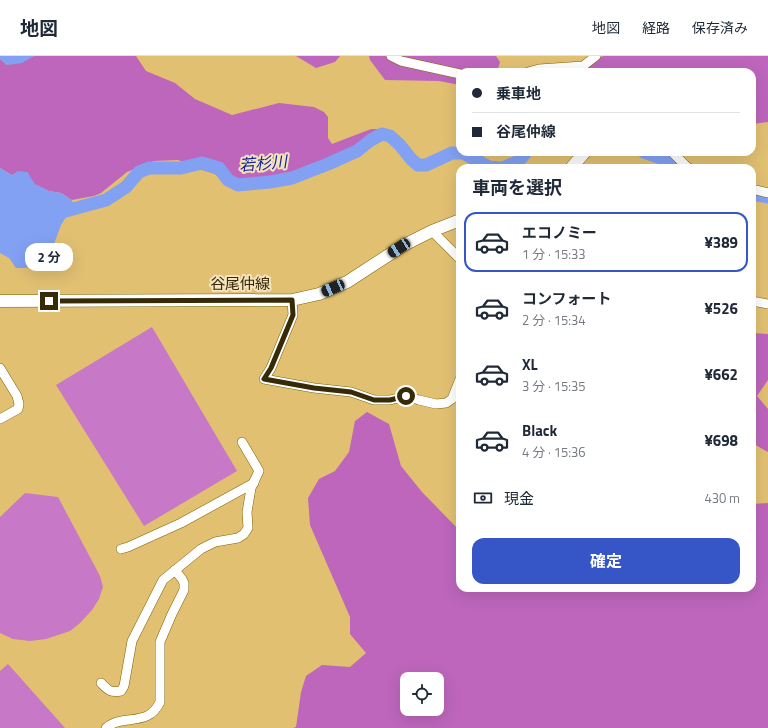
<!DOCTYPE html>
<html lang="ja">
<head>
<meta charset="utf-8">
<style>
	body { margin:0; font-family:"Titillium Web","Noto Sans JP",sans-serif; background:#f6f6f7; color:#1f2937; height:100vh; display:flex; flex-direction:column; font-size:15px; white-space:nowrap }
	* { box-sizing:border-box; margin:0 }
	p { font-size:13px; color:#747a83 }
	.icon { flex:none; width:22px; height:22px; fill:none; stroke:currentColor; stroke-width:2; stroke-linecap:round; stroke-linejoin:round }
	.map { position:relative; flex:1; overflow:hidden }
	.side { position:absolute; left:456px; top:108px; width:300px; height:428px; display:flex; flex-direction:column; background:#fff; border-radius:12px; box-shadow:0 4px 16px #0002 }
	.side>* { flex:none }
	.banner { position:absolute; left:456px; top:12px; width:300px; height:88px; border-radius:12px; box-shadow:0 4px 16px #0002; display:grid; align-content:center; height:88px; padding:0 16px; background:#fff }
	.fabs { position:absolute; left:400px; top:616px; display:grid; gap:8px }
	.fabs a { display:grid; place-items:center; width:44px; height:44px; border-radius:8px; background:#fff; box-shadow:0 4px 16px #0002; font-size:20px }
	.end { position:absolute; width:18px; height:18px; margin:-9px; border:5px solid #372a07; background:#fff; box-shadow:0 0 0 2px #fff }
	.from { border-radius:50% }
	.bubble { position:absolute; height:28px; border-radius:12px; background:#fff; box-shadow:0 4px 16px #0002; font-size:13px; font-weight:700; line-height:28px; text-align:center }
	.car { position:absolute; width:12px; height:24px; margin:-12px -6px; border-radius:5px; box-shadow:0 0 3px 1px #0007; background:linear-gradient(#222 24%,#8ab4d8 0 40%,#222 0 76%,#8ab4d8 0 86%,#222 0) }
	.banner b { display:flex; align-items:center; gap:14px; height:38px; font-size:15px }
	.banner b+b { border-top:1px solid #e0e1e3 }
	.banner i { width:10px; height:10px; background:#1f2937 }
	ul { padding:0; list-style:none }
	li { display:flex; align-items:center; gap:12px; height:60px; margin:0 8px 6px; padding:0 8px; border:2px solid transparent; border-radius:12px }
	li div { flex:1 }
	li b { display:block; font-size:15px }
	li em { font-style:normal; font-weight:700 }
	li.active { border-color:#3655c7 }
	li>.icon { width:36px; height:36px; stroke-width:1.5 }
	h2 { padding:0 16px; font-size:18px; line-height:48px }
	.pay { display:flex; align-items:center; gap:10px; height:44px; padding:0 16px; font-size:15px }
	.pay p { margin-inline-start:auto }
	.action { display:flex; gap:8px; margin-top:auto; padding:8px 16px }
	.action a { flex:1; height:46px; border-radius:12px; background:#3655c7; color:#fff; font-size:16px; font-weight:700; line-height:46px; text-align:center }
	header { display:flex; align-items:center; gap:24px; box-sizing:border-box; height:56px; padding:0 20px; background:#fff; border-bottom:1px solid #e0e1e3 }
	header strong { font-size:19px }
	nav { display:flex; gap:22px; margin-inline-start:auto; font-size:14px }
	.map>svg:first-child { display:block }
	.green { fill:#c778c6 }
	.forest { fill:#bd66bc; fill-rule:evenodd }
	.water { fill:#82a1f3 }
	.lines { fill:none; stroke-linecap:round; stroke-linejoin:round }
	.river { stroke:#82a1f3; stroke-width:13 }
	.minor-casing { stroke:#806200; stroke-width:10 }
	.major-casing { stroke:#806200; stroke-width:13 }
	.minor { stroke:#fff; stroke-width:9 }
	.major { stroke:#fff; stroke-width:12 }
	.route { stroke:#372a07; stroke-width:5 }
	.labels { text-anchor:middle; stroke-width:4; stroke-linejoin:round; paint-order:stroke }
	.street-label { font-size:15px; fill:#372a07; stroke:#f4e3be }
	.water-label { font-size:16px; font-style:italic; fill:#142196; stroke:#f4e3be }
</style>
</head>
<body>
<header>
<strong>地図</strong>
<nav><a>地図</a><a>経路</a><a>保存済み</a></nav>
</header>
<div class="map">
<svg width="768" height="672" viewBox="0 0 768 672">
	<rect width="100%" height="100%" fill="#e1c072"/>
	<g class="green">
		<path d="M152 271 237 415 144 470 56 329Z"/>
		<path d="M25 437 58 441 100 520 103 531 99 543 92 554 80 567 70 575 46 583 30 585 13 583 0 577V461Z"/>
		<path d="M8 608 65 672H0V615Z"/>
	</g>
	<g class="forest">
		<path d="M34 0H136L146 15 175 27 195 43 232 59 279 47 314 51 324 56 328 61V82L332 88 371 73H380L366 95 295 126 225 128 215 118 199 113 178 104 154 105 127 116 101 137 94 140 72 144 61 137 49 135 34 128 27 116 12 119 0 112V3L7 9Z"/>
		<path d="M296 0H340L335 6 316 12Z"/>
		<path d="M369 0H496L500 6 497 16H460V29L439 25 385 24 370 4Z"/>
		<path d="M603 0H768V66L752 68V16H580L581 14Z"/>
		<path d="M752 277 768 278V324L757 340 768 353V396L752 387Z"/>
		<path d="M367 356 389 368 401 410 422 436 460 475V532H752V448L768 447V672H293L296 671 301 636 306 620 322 609 350 611 366 597 350 578V561L310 469 308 442 319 423 335 415 349 396 355 365ZM407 623H437V653H407Z"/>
	</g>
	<g class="water">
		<path d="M0 0H34L22 7 7 9 0 3Z"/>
		<path d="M0 112 12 119 18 115 27 116 35 128 49 135 61 137 72 144 73 150 61 169 51 196 39 206 26 212H16L9 202 0 197Z"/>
	</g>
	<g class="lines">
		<g class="river">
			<path d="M644 96 664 103 679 112"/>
			<path d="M503 112 519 105 526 96"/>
			<path d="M752 138 768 141"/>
			<path d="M55 159 62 156 106 144 126 131 139 116 149 112H181L202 107 219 112 228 124 238 129 270 126 292 122 328 108 357 95 371 84 382 78 390 80 400 89 411 103 418 109H426L452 97H463L489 111 501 112"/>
		</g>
		<defs>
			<g id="minor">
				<path d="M391 0 401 5 460 18"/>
				<path d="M528 16 539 13 583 10 596 0"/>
				<path d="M672 96 685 109 689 112"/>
				<path d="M752 133 768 137"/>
				<path d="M432 175 460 203"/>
				<path d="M292 244 293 259 271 312 264 323 314 332 351 336 374 344H390L406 340 419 344 436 348 446 347 452 343 460 323"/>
				<path d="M752 245 768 248"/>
				<path d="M0 312 17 340 19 348 18 353 0 363"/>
				<path d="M121 493 128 491 181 467 254 427"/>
				<path d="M101 627C108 634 110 637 121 635L124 630 132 585 163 524 201 493 215 486 238 482 244 478 248 472 247 456 251 432 259 415 255 408 242 386"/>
				<path d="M106 672C123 657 148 672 160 646V586L172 558 184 534V527L182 523 175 514"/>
			</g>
			<g id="major">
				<path d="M571 112 585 96"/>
				<path d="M0 245 292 244 319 238 347 226 404 189 432 175 460 164"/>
			</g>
		</defs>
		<use href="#minor" class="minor-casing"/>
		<use href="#major" class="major-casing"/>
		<use href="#minor" class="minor"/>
		<use href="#major" class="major"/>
	</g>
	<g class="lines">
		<path class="route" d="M49 245 292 244 293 259 271 312 264 323 314 332 351 336 374 344H390L406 340"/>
	</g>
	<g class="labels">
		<g class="street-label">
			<text x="240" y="233">谷尾仲線</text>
		</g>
		<g class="water-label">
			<text transform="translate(263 107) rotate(-5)" y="6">若杉川</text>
		</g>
	</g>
</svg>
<div class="fabs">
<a><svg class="icon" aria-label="locate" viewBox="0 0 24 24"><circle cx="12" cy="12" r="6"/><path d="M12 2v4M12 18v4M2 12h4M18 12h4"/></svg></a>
</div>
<i class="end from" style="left:406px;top:340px"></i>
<i class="end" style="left:49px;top:245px"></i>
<div class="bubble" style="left:25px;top:187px;width:48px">2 分</div>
<i class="car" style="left:399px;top:192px;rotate:237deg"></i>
<i class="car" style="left:333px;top:232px;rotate:247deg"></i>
<div class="banner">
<b><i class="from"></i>乗車地</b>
<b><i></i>谷尾仲線</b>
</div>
<section class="side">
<h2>車両を選択</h2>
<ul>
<li class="active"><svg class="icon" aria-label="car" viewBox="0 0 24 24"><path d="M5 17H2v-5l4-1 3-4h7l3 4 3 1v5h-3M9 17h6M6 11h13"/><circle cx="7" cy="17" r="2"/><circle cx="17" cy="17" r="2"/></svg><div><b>エコノミー</b><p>1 分 · 15:33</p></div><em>¥389</em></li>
<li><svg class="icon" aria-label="car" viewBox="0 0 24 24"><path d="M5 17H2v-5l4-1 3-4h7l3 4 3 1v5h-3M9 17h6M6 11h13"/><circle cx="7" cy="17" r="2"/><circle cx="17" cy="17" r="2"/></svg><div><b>コンフォート</b><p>2 分 · 15:34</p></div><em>¥526</em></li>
<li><svg class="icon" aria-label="car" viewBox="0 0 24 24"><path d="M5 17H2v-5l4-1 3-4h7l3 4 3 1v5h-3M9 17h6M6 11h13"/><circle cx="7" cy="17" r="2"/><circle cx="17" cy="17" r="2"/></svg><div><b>XL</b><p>3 分 · 15:35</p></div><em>¥662</em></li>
<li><svg class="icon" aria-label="car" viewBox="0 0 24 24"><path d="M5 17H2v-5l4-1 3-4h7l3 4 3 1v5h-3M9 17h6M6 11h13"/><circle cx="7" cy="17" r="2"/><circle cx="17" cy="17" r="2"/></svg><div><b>Black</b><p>4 分 · 15:36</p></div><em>¥698</em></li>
</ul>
<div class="pay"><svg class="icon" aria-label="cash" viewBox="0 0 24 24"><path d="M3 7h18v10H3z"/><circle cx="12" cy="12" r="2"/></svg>現金<p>430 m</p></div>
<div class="action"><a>確定</a></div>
</section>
</div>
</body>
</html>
